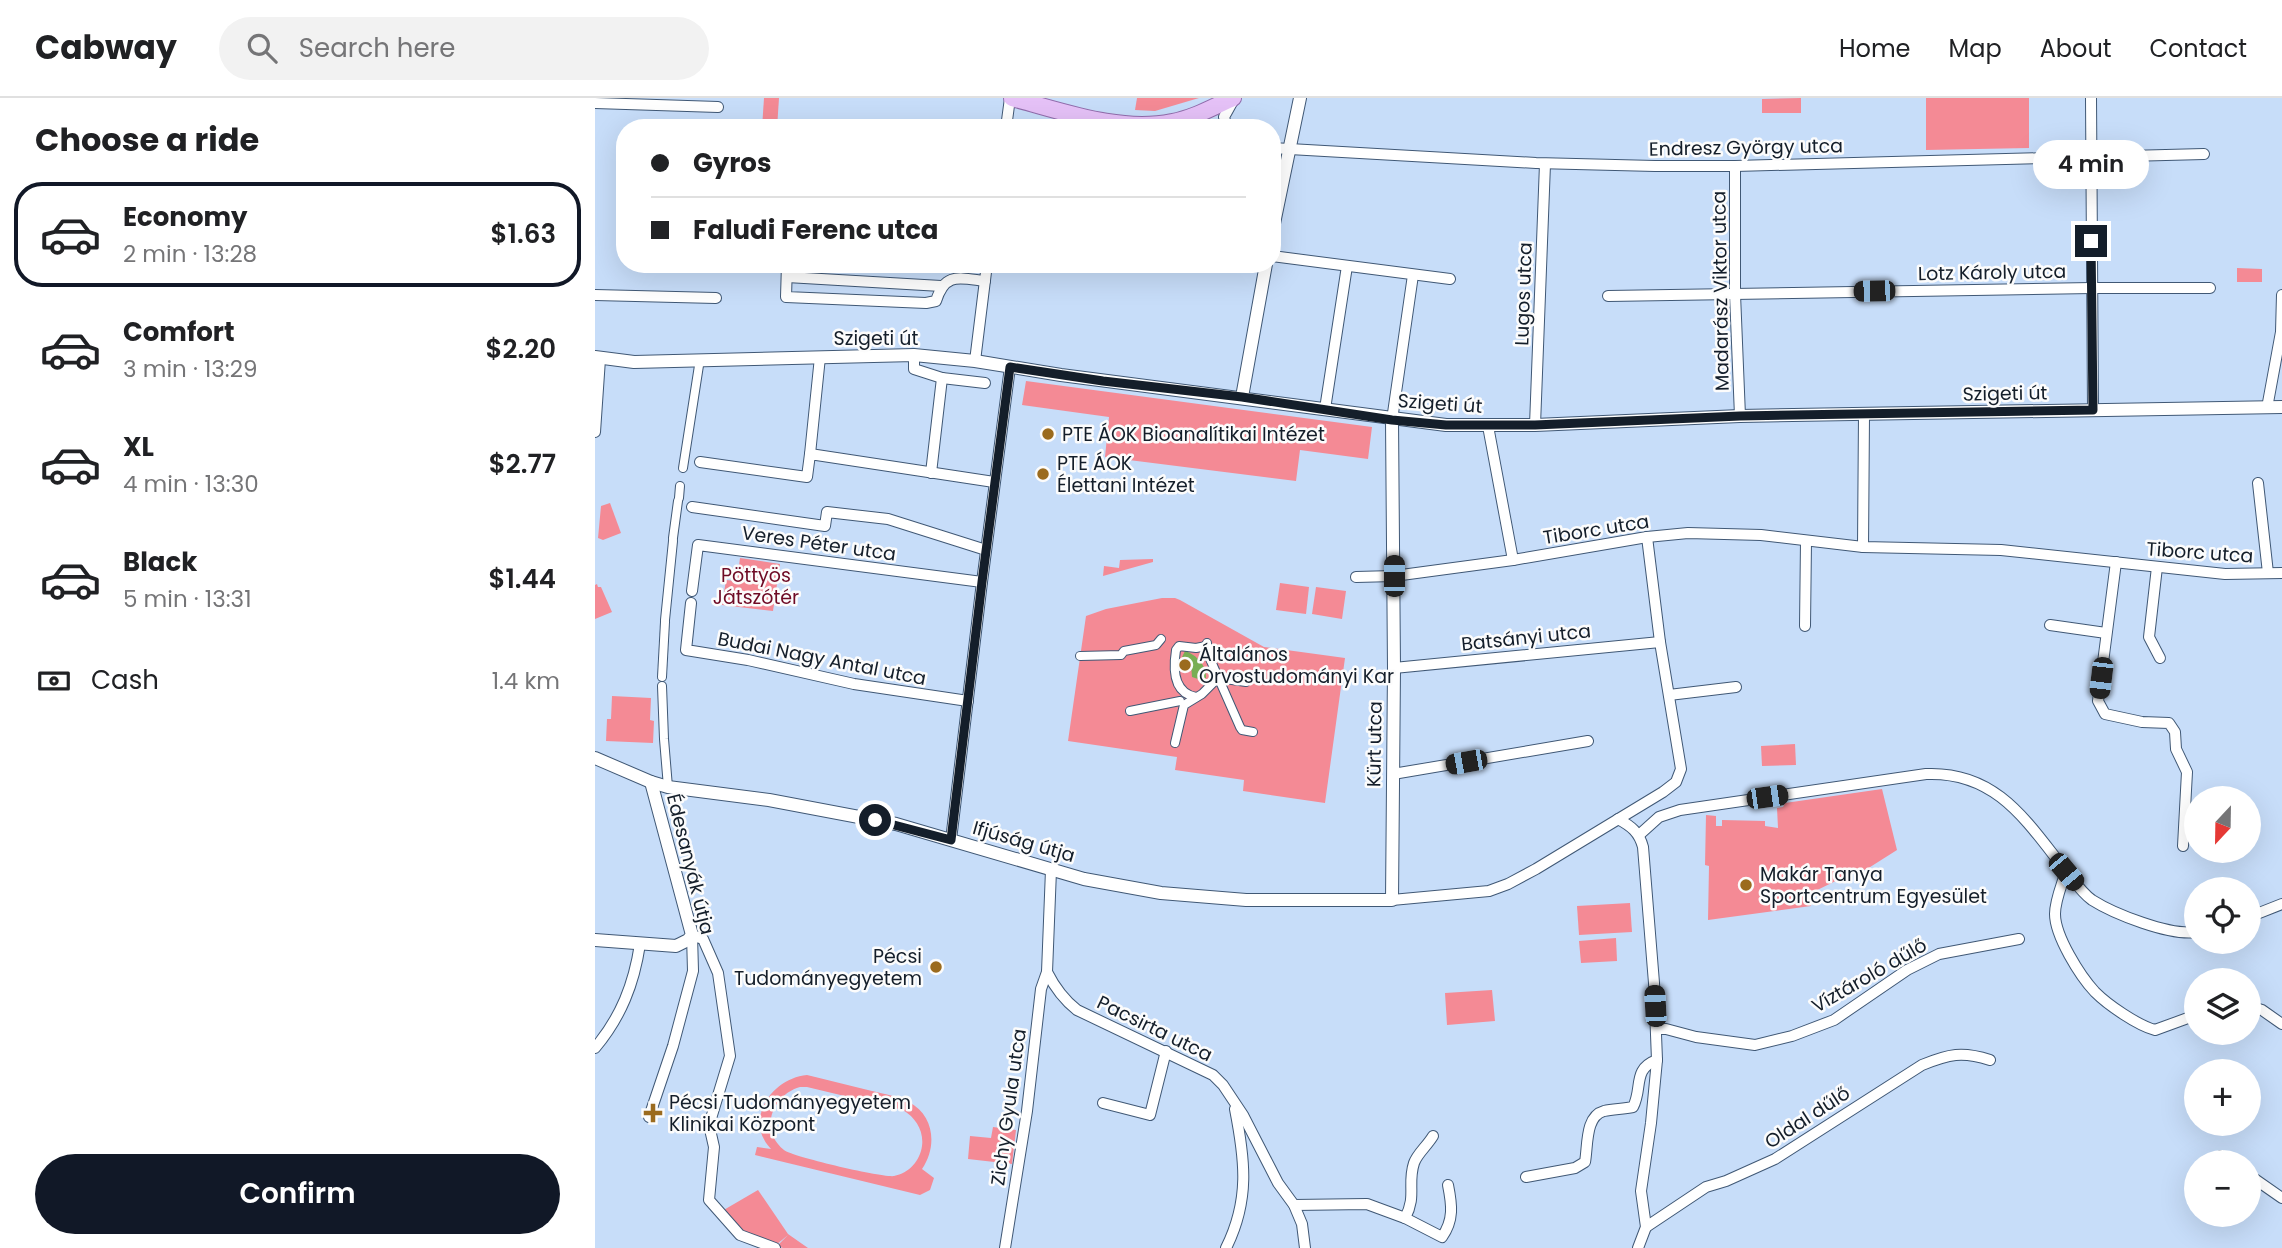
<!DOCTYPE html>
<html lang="en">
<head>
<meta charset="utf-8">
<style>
	body { margin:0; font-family:Poppins,sans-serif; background:#f2f2f2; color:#202124; height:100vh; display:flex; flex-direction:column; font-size:26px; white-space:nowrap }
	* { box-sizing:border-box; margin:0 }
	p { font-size:23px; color:#757577 }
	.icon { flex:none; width:38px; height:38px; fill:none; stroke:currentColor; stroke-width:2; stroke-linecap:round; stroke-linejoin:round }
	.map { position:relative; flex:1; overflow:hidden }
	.sheet { display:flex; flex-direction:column; background:#fff; width:595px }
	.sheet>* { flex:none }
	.hud { position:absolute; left:21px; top:21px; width:665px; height:154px; border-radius:28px; box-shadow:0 7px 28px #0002; display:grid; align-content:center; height:154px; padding:0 35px; background:#fff }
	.needle { width:46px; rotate:202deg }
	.controls { position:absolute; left:1589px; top:688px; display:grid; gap:14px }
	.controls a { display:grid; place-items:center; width:77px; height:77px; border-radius:50%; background:#fff; box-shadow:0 7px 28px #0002; font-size:35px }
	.end { position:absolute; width:32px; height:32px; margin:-16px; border:9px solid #141e2a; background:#fff; box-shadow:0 0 0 4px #fff }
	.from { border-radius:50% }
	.bubble { position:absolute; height:49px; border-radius:24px; background:#fff; box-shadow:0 7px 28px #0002; font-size:23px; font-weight:600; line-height:49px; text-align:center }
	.car { position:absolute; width:21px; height:42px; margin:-21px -10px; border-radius:9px; box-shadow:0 0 5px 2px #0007; background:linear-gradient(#222 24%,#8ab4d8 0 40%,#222 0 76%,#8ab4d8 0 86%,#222 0) }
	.hud b { display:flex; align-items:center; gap:24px; height:66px; font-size:26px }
	.hud b+b { border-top:2px solid #e0e0e0 }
	.hud i { width:18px; height:18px; background:#202124 }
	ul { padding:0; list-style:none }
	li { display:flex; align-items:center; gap:21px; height:105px; margin:0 14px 10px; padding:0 21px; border:4px solid transparent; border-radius:28px }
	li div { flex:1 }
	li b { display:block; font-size:26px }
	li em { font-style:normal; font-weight:600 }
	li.selected { border-color:#111827 }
	li>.icon { width:63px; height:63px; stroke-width:1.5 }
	h2 { padding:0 35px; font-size:32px; line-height:84px }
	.pay { display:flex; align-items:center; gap:18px; height:77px; padding:0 35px; font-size:26px }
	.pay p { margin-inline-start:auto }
	.action { display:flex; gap:14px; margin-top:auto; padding:14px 35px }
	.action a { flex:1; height:80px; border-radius:42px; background:#111827; color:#fff; font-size:28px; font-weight:600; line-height:80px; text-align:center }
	header { display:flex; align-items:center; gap:42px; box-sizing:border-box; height:98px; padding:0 35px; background:#fff; border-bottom:2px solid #e0e0e0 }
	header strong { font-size:33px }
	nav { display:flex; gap:38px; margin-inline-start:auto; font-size:24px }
	.search { width:490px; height:63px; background:#f2f2f2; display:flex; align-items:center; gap:18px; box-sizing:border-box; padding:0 24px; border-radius:38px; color:#757577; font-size:26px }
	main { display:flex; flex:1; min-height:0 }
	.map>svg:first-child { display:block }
	.green { fill:#f48a95; fill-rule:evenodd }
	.water { fill:#79ae54 }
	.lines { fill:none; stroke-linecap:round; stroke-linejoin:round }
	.pedestrian-casing { stroke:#405875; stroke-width:10 }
	.minor-casing { stroke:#405875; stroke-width:12 }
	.tertiary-casing { stroke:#405875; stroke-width:14 }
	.primary-casing { stroke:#916dac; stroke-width:18 }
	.pedestrian { stroke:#fff; stroke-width:8 }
	.minor { stroke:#fff; stroke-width:10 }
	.tertiary { stroke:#fff; stroke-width:12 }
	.primary { stroke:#e5c1f7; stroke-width:16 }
	.route { stroke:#141e2a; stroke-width:9 }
	.poi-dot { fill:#9b6b1e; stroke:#fcfcfc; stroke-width:2.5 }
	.labels { text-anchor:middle; stroke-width:5; stroke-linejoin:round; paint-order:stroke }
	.street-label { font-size:19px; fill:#141e2a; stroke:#fcfcfc }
	.poi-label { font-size:19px; fill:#141e2a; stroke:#fcfcfc; text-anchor:start }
	.park-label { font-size:19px; fill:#6e0a25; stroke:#fcfcfc }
</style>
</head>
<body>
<header>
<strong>Cabway</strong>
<div class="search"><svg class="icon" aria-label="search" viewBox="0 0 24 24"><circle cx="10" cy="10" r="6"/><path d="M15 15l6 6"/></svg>Search here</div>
<nav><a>Home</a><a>Map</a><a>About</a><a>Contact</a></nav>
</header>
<main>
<section class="sheet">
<h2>Choose a ride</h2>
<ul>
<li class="selected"><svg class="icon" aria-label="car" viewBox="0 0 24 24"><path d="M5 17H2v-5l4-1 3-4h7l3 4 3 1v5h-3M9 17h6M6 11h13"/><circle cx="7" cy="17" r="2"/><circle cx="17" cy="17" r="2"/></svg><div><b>Economy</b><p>2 min · 13:28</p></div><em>$1.63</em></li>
<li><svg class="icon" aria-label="car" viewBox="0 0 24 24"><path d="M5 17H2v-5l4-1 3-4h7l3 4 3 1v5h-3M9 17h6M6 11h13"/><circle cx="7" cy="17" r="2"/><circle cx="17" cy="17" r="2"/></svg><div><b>Comfort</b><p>3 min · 13:29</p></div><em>$2.20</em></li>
<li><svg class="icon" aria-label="car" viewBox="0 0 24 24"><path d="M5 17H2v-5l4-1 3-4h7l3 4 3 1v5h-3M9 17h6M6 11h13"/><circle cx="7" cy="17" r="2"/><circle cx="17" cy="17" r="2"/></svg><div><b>XL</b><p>4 min · 13:30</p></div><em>$2.77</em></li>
<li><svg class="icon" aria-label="car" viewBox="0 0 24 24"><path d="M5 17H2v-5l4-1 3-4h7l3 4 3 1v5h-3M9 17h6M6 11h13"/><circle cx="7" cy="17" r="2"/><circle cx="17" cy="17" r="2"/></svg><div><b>Black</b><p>5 min · 13:31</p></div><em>$1.44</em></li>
</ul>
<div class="pay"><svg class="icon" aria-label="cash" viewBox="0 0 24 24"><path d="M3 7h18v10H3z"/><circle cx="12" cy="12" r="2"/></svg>Cash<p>1.4 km</p></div>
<div class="action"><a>Confirm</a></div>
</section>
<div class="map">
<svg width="1687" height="1150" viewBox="0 0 1687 1150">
	<rect width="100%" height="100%" fill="#c7ddf9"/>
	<g class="green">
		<path d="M169 0H184L182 30H167Z"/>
		<path d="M542 0H604L560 13 540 12Z"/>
		<path d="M1206 0V15H1167V1Z"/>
		<path d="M1331 0H1434V50L1331 52Z"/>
		<path d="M1642 170 1667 171V184H1642Z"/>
		<path d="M431 283 777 329 773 361 705 352 701 383 510 359 514 319 427 307Z"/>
		<path d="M15 405 26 435 8 442 3 440 6 408Z"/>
		<path d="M145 460 185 466 178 513 127 507 131 482 142 483Z"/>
		<path d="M558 461V464L508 478 509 468 524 470 525 462Z"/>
		<path d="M685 485 714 489 711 516 681 512Z"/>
		<path d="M2 486 3 489H6L17 514 0 521V487Z"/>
		<path d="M721 489 751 493 747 521 717 516Z"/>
		<path d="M567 500H580L585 502 669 549 750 560 730 705 648 693 649 682 580 672 582 659 473 643 491 518 511 511Z"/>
		<path d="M17 598 56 600 55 622 59 623 58 645 11 643 12 621H16Z"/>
		<path d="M1200 646 1201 667 1167 668 1166 648Z"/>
		<path d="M1287 691 1302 752 1272 771 1253 777 1212 797 1216 808 1113 822 1114 768 1110 767 1111 717 1121 718V728H1127V722L1170 723V728L1183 730 1182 710 1188 709 1190 705Z"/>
		<path d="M1035 805 1037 834 984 837 982 808Z"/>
		<path d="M1021 840 1022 863 986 865 984 843Z"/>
		<path d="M897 892 900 923 852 927 850 895Z"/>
		<path d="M212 977C234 982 255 988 277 993 289 996 303 998 314 1004 340 1018 342 1049 327 1071L339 1080 335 1092 325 1097 160 1057 162 1049 176 1051C148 1022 177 980 212 977ZM205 989H212L308 1012C321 1020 329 1033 327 1048 325 1063 314 1075 299 1078 289 1080 198 1059 189 1052 164 1032 177 997 205 989Z"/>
		<path d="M398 1029 421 1032 417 1066 373 1061 375 1038 396 1040Z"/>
		<path d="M163 1092 193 1136 213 1150H188L182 1148 193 1137 181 1147 145 1134 127 1113Z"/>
	</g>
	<path class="water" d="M590 553C602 557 612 568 611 580L603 581 597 579 596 566 587 559Z"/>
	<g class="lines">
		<defs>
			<g id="pedestrian">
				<path d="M88 370 105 261"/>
				<path d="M84 400 85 388"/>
				<path d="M78 440 83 403"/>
				<path d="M70 522 78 443"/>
				<path d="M612 545V554L645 629 647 632 658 634"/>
				<path d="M485 558 526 557 529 553 561 547 566 541"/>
				<path d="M67 579 70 524"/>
				<path d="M67 588 69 641 73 689"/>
				<path d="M601 599C578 595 578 571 581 552L584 548 601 550 611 548"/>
				<path d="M535 613 585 603"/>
				<path d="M580 645 589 607 607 596 623 580 651 584"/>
			</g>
			<g id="minor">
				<path d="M1496 0 1498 312"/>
				<path d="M0 5 123 9"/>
				<path d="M411 30 415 0"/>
				<path d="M632 30 629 19 639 1"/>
				<path d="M677 50 941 65 1060 68H1140L1609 56"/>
				<path d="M1140 68V196L1145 318"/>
				<path d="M677 158 855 181"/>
				<path d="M192 166 191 199 331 205 341 203C350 174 364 180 390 183"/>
				<path d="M192 179 346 188"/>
				<path d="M0 197 121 200"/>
				<path d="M1013 198 1497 190H1615"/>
				<path d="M319 257V271L347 280 336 375"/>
				<path d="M380 263 392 166"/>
				<path d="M347 280 390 285"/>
				<path d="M1672 310 1686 234 1687 197"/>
				<path d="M730 311 752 168"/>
				<path d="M797 322 818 177"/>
				<path d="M940 327 950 66"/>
				<path d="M893 328 918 462"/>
				<path d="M0 334 5 261"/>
				<path d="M215 356 225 259"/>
				<path d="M105 364 212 379 215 356 399 384"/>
				<path d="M1663 385 1673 475"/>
				<path d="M97 409 230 428 232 414 293 421 391 452"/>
				<path d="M1268 449 1269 317"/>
				<path d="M1521 464 1503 603 1510 616 1547 624 1574 625 1580 634 1581 651 1592 674 1588 748"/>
				<path d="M1562 469 1554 539 1565 560"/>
				<path d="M761 479 799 478 918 462 1052 439 1093 435 1166 437 1268 449 1406 452 1630 476 1687 475"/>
				<path d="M97 493 103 447 387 484"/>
				<path d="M96 505 91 552 153 562 259 586 373 603"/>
				<path d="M1455 527 1511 535"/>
				<path d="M1210 528 1211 443"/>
				<path d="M799 570 1065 544"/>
				<path d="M1074 597 1141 589"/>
				<path d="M798 676 993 643"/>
				<path d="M1023 721C1036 728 1044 734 1048 749L1059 885 1062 962 1056 1025 1046 1093 1051 1129 1043 1150"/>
				<path d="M1044 737 1064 719 1085 712 1331 676C1402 673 1432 724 1471 773 1467 787 1460 802 1460 816 1460 838 1485 878 1500 894 1513 907 1542 927 1560 932L1601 917"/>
				<path d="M356 742 387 484 415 269"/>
				<path d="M456 772 452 874C460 890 468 901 482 912L618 977 628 987 648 1017 683 1085 699 1107 707 1126 710 1150"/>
				<path d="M1471 773C1479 783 1487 795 1497 802 1519 816 1575 838 1601 834"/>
				<path d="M797 802 894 793 913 786 941 771 1068 694 1081 684 1086 671 1065 544 1052 439"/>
				<path d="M1654 819 1687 806"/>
				<path d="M1654 908 1667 912 1687 926"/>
				<path d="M1061 931H1071L1101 939 1160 947 1197 938 1239 922 1312 872 1344 856 1424 841"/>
				<path d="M0 950C26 919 39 886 45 846"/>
				<path d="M508 1005 555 1017 571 953"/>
				<path d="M54 1019 78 948 98 873 97 837 108 841 123 875 135 958 114 1027 119 1049 114 1102 145 1137 180 1150"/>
				<path d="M1626 1058 1635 1064"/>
				<path d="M1654 1077 1687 1100"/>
				<path d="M931 1079 980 1070 990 1064C993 1048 990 1018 1009 1013 1018 1011 1028 1011 1038 1009 1048 990 1037 971 1062 962"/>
				<path d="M699 1107 772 1106 810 1120 847 1139C859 1122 857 1107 853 1087"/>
				<path d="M810 1120C822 1098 812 1086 819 1065 822 1056 832 1048 838 1038"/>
				<path d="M1051 1129 1111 1089 1131 1083 1180 1061 1327 967C1354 956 1367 953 1395 962"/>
				<path d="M410 1150 432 1013 446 891 452 874"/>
				<path d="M631 1150C655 1102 650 1062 640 1011"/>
			</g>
			<g id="tertiary">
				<path d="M677 135 705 0"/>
				<path d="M0 259 39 264 319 257 380 263 466 277 851 327H940L1145 318 1687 309"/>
				<path d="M647 299 671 166"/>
				<path d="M0 660 56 684 73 689 174 702 301 726 489 781 566 795 651 802H797L799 570 797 322"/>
				<path d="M0 842 81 848 93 842 97 837 56 684"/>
			</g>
			<path id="primary" d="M417 0C467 13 525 35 577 24 599 20 618 9 638 0"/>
		</defs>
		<use href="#pedestrian" class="pedestrian-casing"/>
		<use href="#minor" class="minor-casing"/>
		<use href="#tertiary" class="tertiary-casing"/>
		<use href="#primary" class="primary-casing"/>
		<use href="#pedestrian" class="pedestrian"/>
		<use href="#minor" class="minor"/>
		<use href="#tertiary" class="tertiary"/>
		<use href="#primary" class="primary"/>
	</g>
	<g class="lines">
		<path class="route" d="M280 722 356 742 387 484 415 269 508 283 647 299 797 322 851 327H940L1145 318 1498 312 1496 143"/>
	</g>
	<g class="poi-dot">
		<circle cx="453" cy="336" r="7"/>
		<circle cx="448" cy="376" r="7"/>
		<circle cx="590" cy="567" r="7"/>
		<circle cx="1151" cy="787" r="7"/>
		<circle cx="341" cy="869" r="7"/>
		<path d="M54.5 1004.5h7v7h7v7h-7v7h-7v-7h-7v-7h7z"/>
	</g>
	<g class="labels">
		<g class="street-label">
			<text transform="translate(1151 49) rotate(-1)" y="7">Endresz György utca</text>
			<text transform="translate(1397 174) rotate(-1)" y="7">Lotz Károly utca</text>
			<text transform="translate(1125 193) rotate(-91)" y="7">Madarász Viktor utca</text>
			<text transform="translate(928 196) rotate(-88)" y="7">Lugos utca</text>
			<text x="281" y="247">Szigeti út</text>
			<text transform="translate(1410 295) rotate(-1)" y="7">Szigeti út</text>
			<text transform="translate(845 305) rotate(4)" y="7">Szigeti út</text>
			<text transform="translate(1001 431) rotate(-9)" y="7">Tiborc utca</text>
			<text transform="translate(224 445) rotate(8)" y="7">Veres Péter utca</text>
			<text transform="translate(1605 454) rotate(4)" y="7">Tiborc utca</text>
			<text transform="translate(931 539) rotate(-6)" y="7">Batsányi utca</text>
			<text transform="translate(227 560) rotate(11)" y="7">Budai Nagy Antal utca</text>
			<text transform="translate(779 646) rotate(-89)" y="7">Kürt utca</text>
			<text transform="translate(429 743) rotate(16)" y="7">Ifjúság útja</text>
			<text transform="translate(96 766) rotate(76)" y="7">Édesanyák útja</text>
			<text transform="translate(1274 877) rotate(-30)" y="7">Víztároló dűlő</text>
			<text transform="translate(560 930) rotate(26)" y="7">Pacsirta utca</text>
			<text transform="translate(413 1009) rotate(-82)" y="7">Zichy Gyula utca</text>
			<text transform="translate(1212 1019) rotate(-33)" y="7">Oldal dűlő</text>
		</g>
		<g class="poi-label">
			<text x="467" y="343">PTE ÁOK Bioanalítikai Intézet</text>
			<text x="462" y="372">PTE ÁOK<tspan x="462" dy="22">Élettani Intézet</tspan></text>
			<text x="604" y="563">Általános<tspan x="604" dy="22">Orvostudományi Kar</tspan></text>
			<text x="1165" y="783">Makár Tanya<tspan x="1165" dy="22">Sportcentrum Egyesület</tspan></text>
			<text x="327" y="865" text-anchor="end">Pécsi<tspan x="327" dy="22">Tudományegyetem</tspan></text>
			<text x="74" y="1011">Pécsi Tudományegyetem<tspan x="74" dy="22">Klinikai Központ</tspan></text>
		</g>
		<g class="park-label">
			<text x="161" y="484">Pöttyös<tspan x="161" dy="22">Játszótér</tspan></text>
		</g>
	</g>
</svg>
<div class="controls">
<a><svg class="needle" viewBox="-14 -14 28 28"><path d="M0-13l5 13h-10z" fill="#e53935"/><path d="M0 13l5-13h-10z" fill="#757577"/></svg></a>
<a><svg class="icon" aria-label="locate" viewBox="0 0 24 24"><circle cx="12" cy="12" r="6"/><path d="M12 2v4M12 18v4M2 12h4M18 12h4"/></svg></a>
<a><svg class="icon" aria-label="layers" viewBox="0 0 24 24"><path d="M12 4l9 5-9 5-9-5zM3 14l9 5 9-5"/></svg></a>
<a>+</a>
<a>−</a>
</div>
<i class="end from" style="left:280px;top:722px"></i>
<i class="end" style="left:1496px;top:143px"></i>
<div class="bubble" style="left:1438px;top:42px;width:116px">4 min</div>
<i class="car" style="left:1279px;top:193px;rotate:269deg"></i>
<i class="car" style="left:799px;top:478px;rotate:0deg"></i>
<i class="car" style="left:1506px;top:580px;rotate:187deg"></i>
<i class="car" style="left:871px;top:664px;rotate:260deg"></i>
<i class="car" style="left:1172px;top:699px;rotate:82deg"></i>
<i class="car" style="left:1471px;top:774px;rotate:140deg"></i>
<i class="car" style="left:1060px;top:908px;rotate:357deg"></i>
<div class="hud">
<b><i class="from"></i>Gyros</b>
<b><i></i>Faludi Ferenc utca</b>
</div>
</div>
</main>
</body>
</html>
